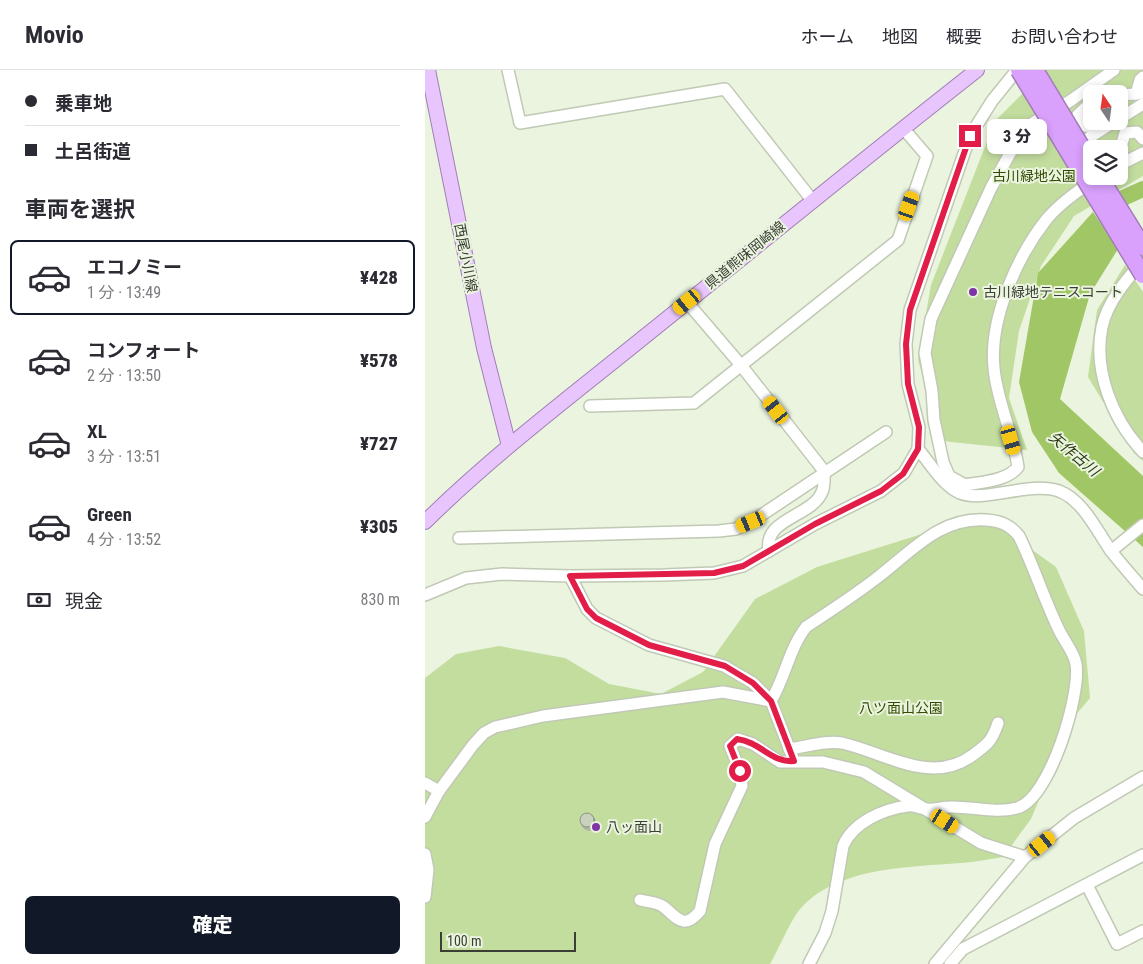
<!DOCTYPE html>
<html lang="ja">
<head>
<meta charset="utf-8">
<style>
	body { margin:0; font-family:"Roboto Condensed","Noto Sans JP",sans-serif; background:#f7f7f7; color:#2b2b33; height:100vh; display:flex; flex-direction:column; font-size:19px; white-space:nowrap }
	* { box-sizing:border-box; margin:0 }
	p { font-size:16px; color:#7c7c81 }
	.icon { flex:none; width:28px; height:28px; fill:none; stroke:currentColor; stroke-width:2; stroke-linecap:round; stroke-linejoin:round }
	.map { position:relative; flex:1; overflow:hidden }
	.side { display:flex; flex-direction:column; background:#fff; width:425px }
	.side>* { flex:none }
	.guide { display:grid; align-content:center; height:110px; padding:0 25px; background:#fff }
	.needle { width:32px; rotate:347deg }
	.fabs { position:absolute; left:658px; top:15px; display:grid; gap:10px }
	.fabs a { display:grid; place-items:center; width:45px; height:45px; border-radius:8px; background:#fff; box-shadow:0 2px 8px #0003; font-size:25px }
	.scale { position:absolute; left:15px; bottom:12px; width:136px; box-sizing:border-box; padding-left:5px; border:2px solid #3a3e35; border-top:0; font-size:14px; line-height:18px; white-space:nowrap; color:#3a3e35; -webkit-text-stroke:4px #eaf4de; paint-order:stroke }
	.end { position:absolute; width:22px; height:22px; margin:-11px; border:6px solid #e11d48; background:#fff; box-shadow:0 0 0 2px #fff }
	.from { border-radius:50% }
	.bubble { position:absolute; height:35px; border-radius:8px; background:#fff; box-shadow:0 2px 8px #0003; font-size:16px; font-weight:800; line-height:35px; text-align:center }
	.car { position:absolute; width:15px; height:30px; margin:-15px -8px; border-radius:6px; box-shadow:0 0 4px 1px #0007; background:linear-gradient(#f5c518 24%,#345 0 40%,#f5c518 0 76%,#345 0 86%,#f5c518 0) }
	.guide b { display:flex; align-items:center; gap:18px; height:48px; font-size:19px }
	.guide b+b { border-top:1px solid #e1e1e2 }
	.guide i { width:12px; height:12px; background:#2b2b33 }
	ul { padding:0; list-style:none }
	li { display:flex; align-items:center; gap:15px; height:75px; margin:0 10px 8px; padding:0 15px; border:2px solid transparent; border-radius:8px }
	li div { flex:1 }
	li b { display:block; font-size:19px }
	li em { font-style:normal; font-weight:800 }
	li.on { border-color:#111827 }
	li>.icon { width:45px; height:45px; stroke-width:1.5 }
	h2 { padding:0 25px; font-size:22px; line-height:60px }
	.pay { display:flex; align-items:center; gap:12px; height:55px; padding:0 25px; font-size:19px }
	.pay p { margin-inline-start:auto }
	.action { display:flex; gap:10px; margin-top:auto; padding:10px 25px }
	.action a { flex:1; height:58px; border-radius:8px; background:#111827; color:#fff; font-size:20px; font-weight:800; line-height:58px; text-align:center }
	header { display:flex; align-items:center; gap:30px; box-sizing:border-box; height:70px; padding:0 25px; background:#fff; border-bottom:1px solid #e1e1e2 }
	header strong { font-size:24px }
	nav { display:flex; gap:28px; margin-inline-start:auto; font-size:18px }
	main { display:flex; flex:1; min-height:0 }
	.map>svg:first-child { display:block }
	.green { fill:#c3dd9f; fill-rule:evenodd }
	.water { fill:#a1c666 }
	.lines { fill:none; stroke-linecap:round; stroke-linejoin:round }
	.river { stroke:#a1c666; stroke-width:16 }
	.minor-casing { stroke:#c0c9b4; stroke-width:14 }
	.major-casing { stroke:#a17eb6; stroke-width:16 }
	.minor { stroke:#fff; stroke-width:11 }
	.major { stroke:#e8c6fd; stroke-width:14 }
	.highway-bridge-casing { stroke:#a17eb6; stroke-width:19; stroke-linecap:butt }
	.highway-bridge { stroke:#d9a0fc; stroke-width:16 }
	.wall { fill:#adb5a2 }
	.shaded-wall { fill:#8d9384 }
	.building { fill:#c9d2bc; stroke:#8d9384 }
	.route { stroke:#e11d48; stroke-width:6 }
	.poi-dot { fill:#8035a7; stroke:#eaf4de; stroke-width:2 }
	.labels { text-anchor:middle; stroke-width:4; stroke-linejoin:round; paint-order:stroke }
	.park-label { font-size:14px; fill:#344a01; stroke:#eaf4de }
	.street-label { font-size:14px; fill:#3a3e35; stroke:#eaf4de }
	.poi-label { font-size:14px; fill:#3a3e35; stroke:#eaf4de; text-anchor:start }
	.water-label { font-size:15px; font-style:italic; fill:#2e3d16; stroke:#eaf4de }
</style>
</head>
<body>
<header>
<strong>Movio</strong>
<nav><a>ホーム</a><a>地図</a><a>概要</a><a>お問い合わせ</a></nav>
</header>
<main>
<section class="side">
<div class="guide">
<b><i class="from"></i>乗車地</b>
<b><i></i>土呂街道</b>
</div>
<h2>車両を選択</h2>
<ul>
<li class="on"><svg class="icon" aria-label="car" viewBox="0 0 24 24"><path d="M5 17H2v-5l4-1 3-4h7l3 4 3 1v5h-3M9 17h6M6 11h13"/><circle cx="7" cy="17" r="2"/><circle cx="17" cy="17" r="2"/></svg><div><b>エコノミー</b><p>1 分 · 13:49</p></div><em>¥428</em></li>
<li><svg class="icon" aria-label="car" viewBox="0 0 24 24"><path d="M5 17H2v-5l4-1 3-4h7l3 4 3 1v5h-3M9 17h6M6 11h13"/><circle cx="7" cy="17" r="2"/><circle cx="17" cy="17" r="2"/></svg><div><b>コンフォート</b><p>2 分 · 13:50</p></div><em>¥578</em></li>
<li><svg class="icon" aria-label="car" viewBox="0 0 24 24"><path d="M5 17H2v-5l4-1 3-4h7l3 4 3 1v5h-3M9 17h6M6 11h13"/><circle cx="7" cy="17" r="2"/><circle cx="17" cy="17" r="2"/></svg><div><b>XL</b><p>3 分 · 13:51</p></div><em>¥727</em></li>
<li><svg class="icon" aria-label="car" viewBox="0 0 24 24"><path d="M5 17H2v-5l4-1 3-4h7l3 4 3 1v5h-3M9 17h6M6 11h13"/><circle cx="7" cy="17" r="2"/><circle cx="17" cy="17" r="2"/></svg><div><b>Green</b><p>4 分 · 13:52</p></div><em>¥305</em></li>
</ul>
<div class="pay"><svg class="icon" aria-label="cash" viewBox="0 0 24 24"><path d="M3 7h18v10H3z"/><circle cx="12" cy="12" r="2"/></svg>現金<p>830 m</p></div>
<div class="action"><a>確定</a></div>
</section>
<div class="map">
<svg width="718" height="894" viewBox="0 0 718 894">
	<rect width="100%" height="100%" fill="#eaf4de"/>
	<g class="green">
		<path d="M621 0H718V106L649 146 616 196 594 261 584 328 602 380 517 371 493 290 506 215 570 51ZM666 24H694V51H666ZM666 79H694V106H666Z"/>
		<path d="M700 195 718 222V391L709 383 663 307 672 240Z"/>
		<path d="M570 453 631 497 659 561 665 628 649 647 606 749 578 787C564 789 550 792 536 793 485 797 414 797 377 837 366 848 354 879 345 894H0V608L31 584 74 576 140 588 184 614 236 624 278 602 330 529 392 497 519 457Z"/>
	</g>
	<path class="water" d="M668 142 693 179 665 224 635 329 718 406V477L634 403 607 362 594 312 613 203Z"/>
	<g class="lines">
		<path class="river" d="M678 140 685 134 718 119"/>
		<defs>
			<g id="minor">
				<path d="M83 0 95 53 300 19 387 130"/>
				<path d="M718 7 715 10 711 24 718 23"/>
				<path d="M694 25 711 24"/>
				<path d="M664 27 666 37 660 38 653 45 660 56 672 57 674 61"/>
				<path d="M694 49 718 34"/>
				<path d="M665 67 690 51"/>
				<path d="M694 84 700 63 712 62 718 69"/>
				<path d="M694 95 718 83"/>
				<path d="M717 192C701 210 682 233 677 257 668 301 688 350 718 382"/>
				<path d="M262 232 315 294 399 401C399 408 400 416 397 422 387 447 338 448 344 481"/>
				<path d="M165 336 269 333 473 170 502 86 478 58"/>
				<path d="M493 379 494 357 483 314 481 274 485 240 545 66 567 31 592 0"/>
				<path d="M540 415 524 406 518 392 509 350 507 321 500 283 506 249 566 118 589 76 606 54 645 31 689 0"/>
				<path d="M535 421 540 415C557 412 582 411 593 397 588 363 572 332 569 298 564 249 592 187 621 150 634 134 651 122 668 111"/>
				<path d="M34 468 294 461 311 459 326 452 461 362"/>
				<path d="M686 481 718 455"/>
				<path d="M145 506 162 539 171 548 224 575 299 596 328 613 346 631 369 691"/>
				<path d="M0 525 41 508 77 504 145 506 239 505 289 503 318 496 390 454 456 421 479 403 493 379C505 393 518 416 535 423 560 433 603 411 634 421 658 430 672 461 686 481 696 494 707 506 718 519"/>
				<path d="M346 631C360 608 364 579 381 557 405 541 430 525 453 507 487 481 515 447 561 450 576 451 585 455 594 466 609 497 619 529 634 560 639 571 649 582 651 594 656 624 625 729 592 738 569 744 547 736 524 737 517 737 509 740 502 739 496 739 489 735 483 736 459 739 428 752 418 776L407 841 400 863 384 894"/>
				<path d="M364 679C381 677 400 670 417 673 461 683 507 716 548 685 563 674 567 671 573 653"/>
				<path d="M0 713 14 721"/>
				<path d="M0 747 14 721 48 675 59 663 70 657 118 646 298 622 346 631"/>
				<path d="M0 784 3 800 0 827"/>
				<path d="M662 815 692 874 718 861"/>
				<path d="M215 830C223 832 232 832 239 837 253 849 259 860 275 841L290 774 317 716 315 701 305 676 313 669 328 674 355 692H398L439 702 556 773 600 787"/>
				<path d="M510 894 600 787 649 748 718 707"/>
				<path d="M525 894 538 879 718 785"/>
			</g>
			<g id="major">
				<path d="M3 0 59 278 84 376"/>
				<path d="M0 452C68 385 145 327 219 267 330 178 440 88 552 0"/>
			</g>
		</defs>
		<use href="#minor" class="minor-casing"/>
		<use href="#major" class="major-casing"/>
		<use href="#minor" class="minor"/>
		<use href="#major" class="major"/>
		<defs>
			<g id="highway-bridge">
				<path d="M594 0 718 205"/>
				<path d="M610 0 666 93"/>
				<path d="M674 106 718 177"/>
			</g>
		</defs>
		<use href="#highway-bridge" class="highway-bridge-casing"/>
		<use href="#highway-bridge" class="highway-bridge"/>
	</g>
	<path class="wall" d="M170 749 171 754 169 759 164 761 159 759 156 755Z"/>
	<path class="shaded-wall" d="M167 745 170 749 171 754 169 759 166 756Z"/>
	<circle class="building" cx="162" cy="750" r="7"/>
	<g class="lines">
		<path class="route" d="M315 701 305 676 312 669C336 672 346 693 369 691L346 631 328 613 300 596 224 575 171 548 162 539 145 506 289 503 318 496 390 454 456 421 478 404 493 379 494 357 483 314 481 274 485 240 545 66"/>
	</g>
	<g class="poi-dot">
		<circle cx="548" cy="222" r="5"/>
		<circle cx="171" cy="757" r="5"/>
	</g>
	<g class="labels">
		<g class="park-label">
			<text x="609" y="111">古川緑地公園</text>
			<text x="476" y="643">八ツ面山公園</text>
		</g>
		<g class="street-label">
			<text transform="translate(320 185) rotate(-39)" y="5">県道熊味岡崎線</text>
			<text transform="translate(41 188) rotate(79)" y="5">西尾小川線</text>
		</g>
		<g class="poi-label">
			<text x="558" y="227">古川緑地テニスコート</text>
			<text x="181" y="762">八ッ面山</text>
		</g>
		<g class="water-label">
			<text transform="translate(649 384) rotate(40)" y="5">矢作古川</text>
		</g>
	</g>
</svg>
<div class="fabs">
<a><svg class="needle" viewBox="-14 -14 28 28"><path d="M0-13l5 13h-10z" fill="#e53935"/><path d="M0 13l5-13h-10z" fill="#7c7c81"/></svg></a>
<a><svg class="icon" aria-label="layers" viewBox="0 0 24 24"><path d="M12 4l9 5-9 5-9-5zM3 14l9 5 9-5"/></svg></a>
</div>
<div class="scale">100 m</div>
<i class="end from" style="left:315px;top:701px"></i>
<i class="end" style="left:545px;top:66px"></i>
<div class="bubble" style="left:562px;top:49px;width:60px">3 分</div>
<i class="car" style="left:484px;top:136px;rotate:19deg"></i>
<i class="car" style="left:262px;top:232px;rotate:231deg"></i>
<i class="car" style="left:351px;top:340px;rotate:322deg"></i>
<i class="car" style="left:586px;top:370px;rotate:164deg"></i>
<i class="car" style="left:326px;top:452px;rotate:248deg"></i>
<i class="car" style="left:520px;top:751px;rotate:123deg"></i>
<i class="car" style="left:617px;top:774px;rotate:51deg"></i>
</div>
</main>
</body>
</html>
